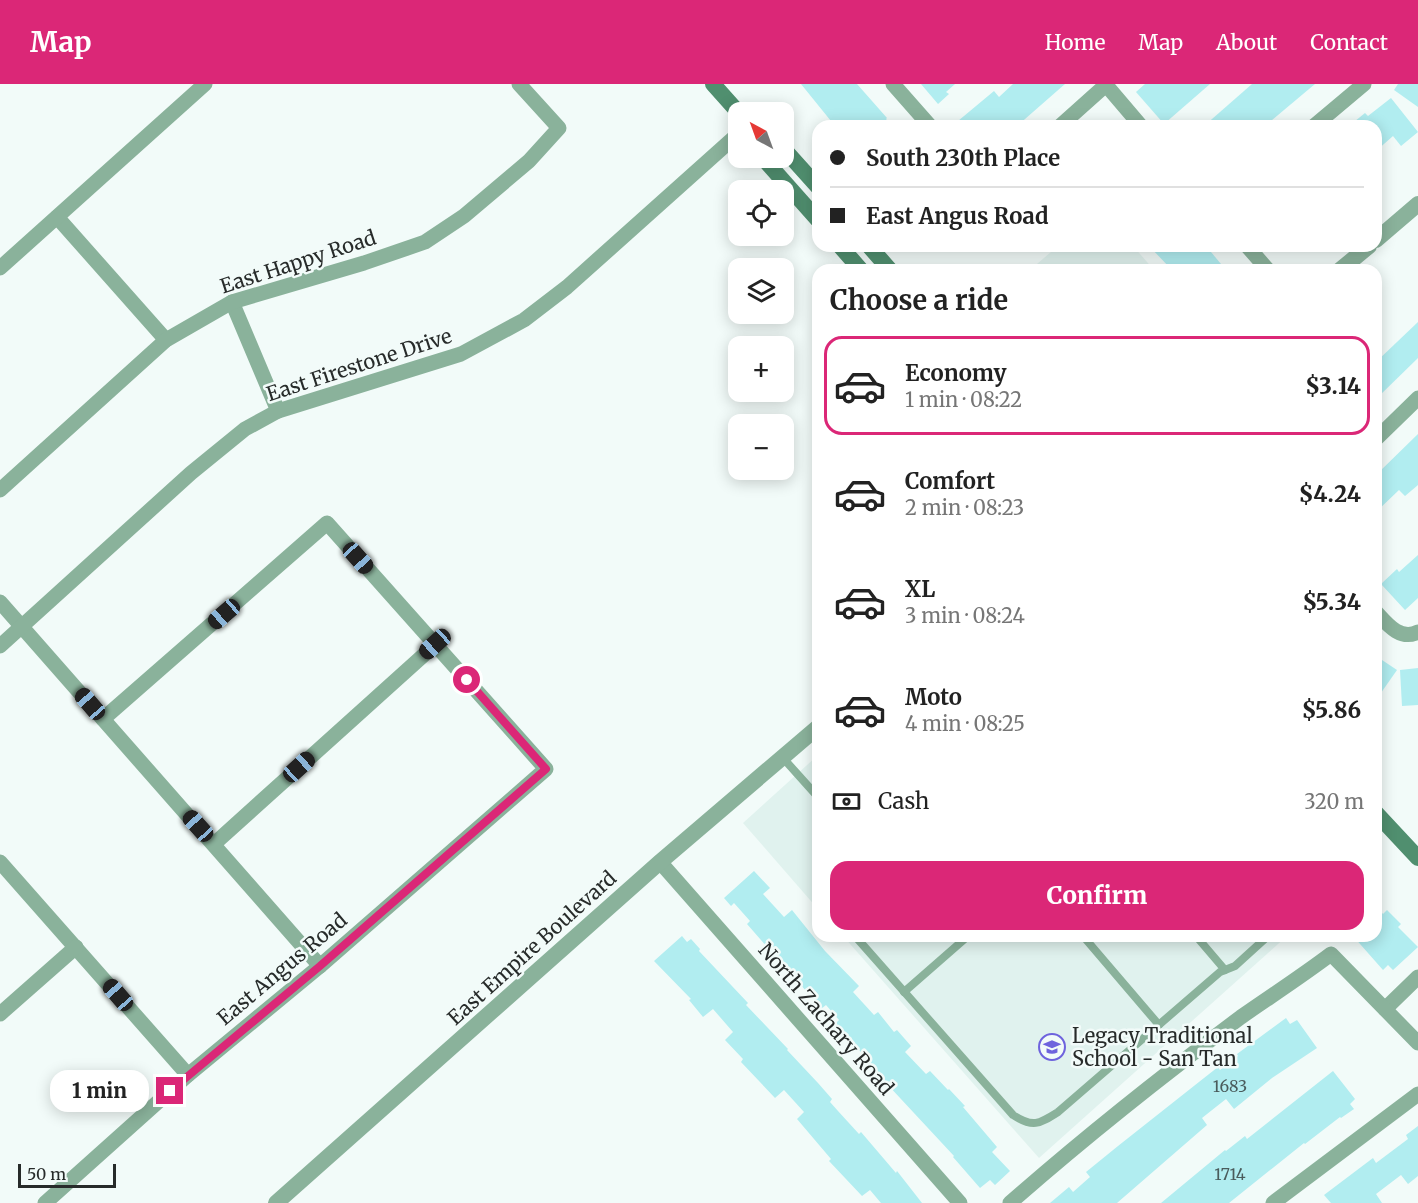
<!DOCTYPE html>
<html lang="en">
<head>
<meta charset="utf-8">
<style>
	body { margin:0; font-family:Merriweather,serif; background:#f6f6f6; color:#222; height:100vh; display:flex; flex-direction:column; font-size:22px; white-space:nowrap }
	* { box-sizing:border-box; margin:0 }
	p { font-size:20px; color:#767676 }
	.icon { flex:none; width:33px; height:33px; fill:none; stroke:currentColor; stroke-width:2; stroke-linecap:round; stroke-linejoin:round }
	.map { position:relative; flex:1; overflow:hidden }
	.drawer { position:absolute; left:812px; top:180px; width:570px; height:678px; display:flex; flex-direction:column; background:#fff; border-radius:18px; box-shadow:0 3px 15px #0003 }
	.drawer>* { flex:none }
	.hud { position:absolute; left:812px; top:36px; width:570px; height:132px; border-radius:18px; box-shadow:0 3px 15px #0003; display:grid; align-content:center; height:132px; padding:0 18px; background:#fff }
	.needle { width:39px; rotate:319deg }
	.buttons { position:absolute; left:728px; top:18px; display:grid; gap:12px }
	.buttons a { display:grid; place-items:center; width:66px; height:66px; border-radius:12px; background:#fff; box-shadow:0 3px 15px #0003; font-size:30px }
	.scale { position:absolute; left:18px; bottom:15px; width:98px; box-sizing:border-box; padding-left:6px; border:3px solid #272b2a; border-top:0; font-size:16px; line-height:21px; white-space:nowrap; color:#272b2a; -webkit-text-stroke:4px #f2fbf9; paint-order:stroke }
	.end { position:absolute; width:27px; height:27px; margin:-14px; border:8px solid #db2777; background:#fff; box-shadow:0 0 0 3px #fff }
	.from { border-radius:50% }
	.bubble { position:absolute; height:42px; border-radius:18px; background:#fff; box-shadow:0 3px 15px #0003; font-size:20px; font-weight:800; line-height:42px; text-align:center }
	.car { position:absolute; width:18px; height:36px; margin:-18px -9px; border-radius:8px; box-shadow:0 0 4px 2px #0007; background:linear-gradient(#222 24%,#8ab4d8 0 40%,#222 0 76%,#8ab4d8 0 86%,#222 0) }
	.hud b { display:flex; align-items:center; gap:21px; height:57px; font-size:22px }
	.hud b+b { border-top:2px solid #e0e0e0 }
	.hud i { width:15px; height:15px; background:#222 }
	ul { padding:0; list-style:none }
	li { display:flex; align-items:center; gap:18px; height:99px; margin:0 12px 9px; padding:0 6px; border:3px solid transparent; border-radius:18px }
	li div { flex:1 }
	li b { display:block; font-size:22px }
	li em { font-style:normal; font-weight:800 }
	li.on { border-color:#db2777 }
	li>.icon { width:54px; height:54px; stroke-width:1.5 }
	h2 { padding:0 18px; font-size:27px; line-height:72px }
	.pay { display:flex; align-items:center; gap:15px; height:66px; padding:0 18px; font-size:22px }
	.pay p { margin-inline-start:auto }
	.action { display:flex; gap:12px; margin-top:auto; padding:12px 18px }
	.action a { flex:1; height:69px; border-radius:18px; background:#db2777; color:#fff; font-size:24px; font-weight:800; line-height:69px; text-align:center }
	header { display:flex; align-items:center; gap:36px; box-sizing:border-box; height:84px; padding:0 30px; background:#db2777; color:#fff }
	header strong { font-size:28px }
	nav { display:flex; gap:33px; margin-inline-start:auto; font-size:21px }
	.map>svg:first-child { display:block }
	.built { fill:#e0f2ee }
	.building { fill:#b1edf0 }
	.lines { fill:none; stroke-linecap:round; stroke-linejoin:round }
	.service { stroke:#8ab29b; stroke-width:8 }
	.minor { stroke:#8ab29b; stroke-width:15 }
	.tertiary { stroke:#8ab29b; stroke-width:16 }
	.secondary { stroke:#508f6f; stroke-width:16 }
	.route { stroke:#db2777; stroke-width:8 }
	.labels { text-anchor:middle; stroke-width:5; stroke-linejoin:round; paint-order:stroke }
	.number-label { font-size:16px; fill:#4a5c5c }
	.street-label { font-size:20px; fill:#272b2a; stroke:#f2fbf9 }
	.poi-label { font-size:20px; fill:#272b2a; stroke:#f2fbf9; text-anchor:start }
</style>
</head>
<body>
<header>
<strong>Map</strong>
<nav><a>Home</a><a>Map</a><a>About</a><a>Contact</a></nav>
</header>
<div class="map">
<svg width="1418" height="1119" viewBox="0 0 1418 1119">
	<rect width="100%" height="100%" fill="#f2fbf9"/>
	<g class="built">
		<path d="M1058 162H1133L1154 186H1030Z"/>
		<path d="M817 672V824L743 739Z"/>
		<path d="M843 852H1287L1039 1074Z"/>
	</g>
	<g class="building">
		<path d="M801 0H857L887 34 886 35 892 42H835Z"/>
		<path d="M921 0H955L946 8 949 10 938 20Z"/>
		<path d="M1013 0H1065L1017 42H952L994 7 999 13Z"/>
		<path d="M1145 0H1210L1164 40 1136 8Z"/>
		<path d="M1252 0H1315L1265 42H1204Z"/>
		<path d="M1398 0H1418V23L1394 6Z"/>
		<path d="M1391 14 1418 48 1401 62 1393 52 1376 67V42H1349L1365 29 1368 32Z"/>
		<path d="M1149 162H1206L1226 186H1172Z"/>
		<path d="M1418 238V274L1376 315V278Z"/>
		<path d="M1418 350V401L1405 412 1399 406 1376 428V391Z"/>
		<path d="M1418 471V514L1405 526 1381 500 1397 485 1399 488Z"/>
		<path d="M1379 574 1397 586 1376 616V579Z"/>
		<path d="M1418 584V621L1402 622 1400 586Z"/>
		<path d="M754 787 770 804 763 810 784 833 792 826 825 867 859 902 853 908 874 931 878 928 894 948 897 946 911 962 905 968 926 990 930 987 948 1006 949 1005 965 1022 963 1023 997 1063 992 1068 1010 1087 995 1101 990 1096 980 1104 953 1073 954 1072 887 1000 846 950 845 951 835 940 839 936 826 921 821 925 775 870 774 871 747 840 750 837 734 819 731 822 724 814Z"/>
		<path d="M1376 822 1383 830 1387 826 1401 840 1398 843 1418 863 1393 886 1388 881 1383 886 1353 852H1376Z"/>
		<path d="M682 852 687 858 691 855 700 865 699 867 748 919 746 921 788 965 787 966 818 999 832 1015 830 1018 838 1027 859 1050 861 1048 896 1089 897 1087 922 1119H881L870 1106 862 1112 829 1077 831 1075 797 1035 804 1028 784 1006 775 1014 741 978 743 975 725 956 733 948 713 925 703 933 689 916 691 915 654 877Z"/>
		<path d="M1286 934 1290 940 1297 936 1317 964 1272 994 1234 1025 1226 1015 1202 1034 1207 1041 1117 1119H1050L1069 1103 1073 1108 1090 1093 1086 1088 1118 1062 1204 994 1218 983 1220 986 1238 972 1237 970Z"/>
		<path d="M1333 987 1355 1015 1350 1020 1354 1025 1341 1034 1340 1033 1305 1060 1304 1059 1229 1119H1161L1225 1066 1226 1067 1245 1052 1247 1055Z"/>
		<path d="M1418 1042V1092L1408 1100 1401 1091 1376 1110 1382 1119H1331L1324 1111 1373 1074 1376 1079 1408 1055 1406 1051Z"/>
	</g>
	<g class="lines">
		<g class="service">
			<path d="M783 674 818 713"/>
			<path d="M855 852 1013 1031C1033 1044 1039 1040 1058 1028L1220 888 1235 882 1268 852"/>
			<path d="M1083 852 1159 941"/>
			<path d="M1196 852 1225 886"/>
			<path d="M904 908 968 852"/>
		</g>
		<g class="minor">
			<path d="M893 0 930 42"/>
			<path d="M1106 1 1141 42"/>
			<path d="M1060 42 1107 0"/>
			<path d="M1314 42 1364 0"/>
			<path d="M57 133 166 256"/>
			<path d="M1247 162 1268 186"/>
			<path d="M0 184 205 0"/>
			<path d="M232 218 278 327"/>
			<path d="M1376 355 1418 314"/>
			<path d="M0 406 166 256 232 218 364 179 425 158 464 132 529 77 559 44 519 0"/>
			<path d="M0 518 320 882"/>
			<path d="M1376 528C1387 540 1400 557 1418 548"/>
			<path d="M0 562 191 389 245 345 278 327 461 270 524 236 567 203 738 50"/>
			<path d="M214 760 436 560"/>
			<path d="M0 778 188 991"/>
			<path d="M660 778 960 1119"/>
			<path d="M1385 925 1418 893"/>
			<path d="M0 930 76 863"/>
			<path d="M45 1119 188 991 320 882 546 685 327 439 103 635"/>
			<path d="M1010 1119C1084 1054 1162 992 1241 933 1271 912 1302 892 1331 870L1418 959"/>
			<path d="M1273 1119 1418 1010"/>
		</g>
		<g class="tertiary">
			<path d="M1376 156 1418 120"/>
			<path d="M1340 186 1369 162"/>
			<path d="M276 1119 660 778 818 643"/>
		</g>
		<g class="secondary">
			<path d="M713 0 738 28"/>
			<path d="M783 64 818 103"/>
			<path d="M763 74 818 136"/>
			<path d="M840 162 861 186"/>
			<path d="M869 162 890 186"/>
			<path d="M1376 729 1418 774"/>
		</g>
	</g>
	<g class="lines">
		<path class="route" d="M170 1007 320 882 546 685 467 596"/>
	</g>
	<defs>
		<symbol id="school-ring" viewBox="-11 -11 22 22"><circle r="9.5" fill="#f2fbf9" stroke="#6e63dd" stroke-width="1.5"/><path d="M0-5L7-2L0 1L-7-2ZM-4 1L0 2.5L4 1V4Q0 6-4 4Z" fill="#6e63dd"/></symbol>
	</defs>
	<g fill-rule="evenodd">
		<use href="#school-ring" x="1037" y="948" width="30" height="30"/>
	</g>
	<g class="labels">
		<g class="number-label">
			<text x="1230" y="1008">1683</text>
			<text x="1230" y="1096">1714</text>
		</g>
		<g class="street-label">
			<text transform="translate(298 178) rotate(-18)" y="7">East Happy Road</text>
			<text transform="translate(359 281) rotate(-18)" y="7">East Firestone Drive</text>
			<text transform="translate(532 864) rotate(-42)" y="7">East Empire Boulevard</text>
			<text transform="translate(282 885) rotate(-40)" y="7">East Angus Road</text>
			<text transform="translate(826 935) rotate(49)" y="7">North Zachary Road</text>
		</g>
		<g class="poi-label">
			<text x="1072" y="959">Legacy Traditional<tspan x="1072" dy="23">School - San Tan</tspan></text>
		</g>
	</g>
</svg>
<div class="buttons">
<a><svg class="needle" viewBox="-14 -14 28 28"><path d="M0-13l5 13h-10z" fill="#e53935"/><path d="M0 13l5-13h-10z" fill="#767676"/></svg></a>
<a><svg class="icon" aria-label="locate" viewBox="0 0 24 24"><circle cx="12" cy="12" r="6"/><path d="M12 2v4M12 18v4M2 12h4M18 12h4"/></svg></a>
<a><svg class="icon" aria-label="layers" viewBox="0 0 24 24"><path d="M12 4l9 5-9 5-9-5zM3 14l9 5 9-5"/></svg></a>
<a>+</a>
<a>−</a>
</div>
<div class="scale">50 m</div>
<i class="end from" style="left:467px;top:596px"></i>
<i class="end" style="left:170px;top:1007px"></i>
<div class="bubble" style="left:50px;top:986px;width:99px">1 min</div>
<i class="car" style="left:358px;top:474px;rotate:138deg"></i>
<i class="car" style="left:224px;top:530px;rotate:229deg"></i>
<i class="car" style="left:435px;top:560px;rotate:228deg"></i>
<i class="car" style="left:90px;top:620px;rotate:319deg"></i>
<i class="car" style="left:299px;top:683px;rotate:48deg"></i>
<i class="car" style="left:198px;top:742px;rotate:318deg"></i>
<i class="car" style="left:118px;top:911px;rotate:319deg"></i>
<div class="hud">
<b><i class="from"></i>South 230th Place</b>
<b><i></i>East Angus Road</b>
</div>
<section class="drawer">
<h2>Choose a ride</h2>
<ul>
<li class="on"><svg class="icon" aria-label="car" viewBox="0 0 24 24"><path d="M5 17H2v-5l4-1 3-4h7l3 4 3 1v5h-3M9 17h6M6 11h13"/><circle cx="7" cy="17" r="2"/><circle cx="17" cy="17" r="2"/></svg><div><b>Economy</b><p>1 min · 08:22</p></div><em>$3.14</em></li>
<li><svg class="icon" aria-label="car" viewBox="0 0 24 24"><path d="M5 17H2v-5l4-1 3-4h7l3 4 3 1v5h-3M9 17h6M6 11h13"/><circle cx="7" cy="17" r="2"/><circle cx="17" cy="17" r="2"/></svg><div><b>Comfort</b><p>2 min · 08:23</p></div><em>$4.24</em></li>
<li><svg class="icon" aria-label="car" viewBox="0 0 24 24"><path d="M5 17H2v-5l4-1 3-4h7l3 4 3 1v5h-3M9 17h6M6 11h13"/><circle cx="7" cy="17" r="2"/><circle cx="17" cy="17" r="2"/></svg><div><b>XL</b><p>3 min · 08:24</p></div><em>$5.34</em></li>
<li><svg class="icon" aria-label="car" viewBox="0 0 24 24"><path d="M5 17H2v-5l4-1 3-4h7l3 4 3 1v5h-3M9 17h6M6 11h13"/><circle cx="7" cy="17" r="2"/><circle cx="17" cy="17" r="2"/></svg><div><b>Moto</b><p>4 min · 08:25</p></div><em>$5.86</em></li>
</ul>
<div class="pay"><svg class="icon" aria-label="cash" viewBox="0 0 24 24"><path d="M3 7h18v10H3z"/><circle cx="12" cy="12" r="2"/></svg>Cash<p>320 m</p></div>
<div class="action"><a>Confirm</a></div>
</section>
</div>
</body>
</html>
